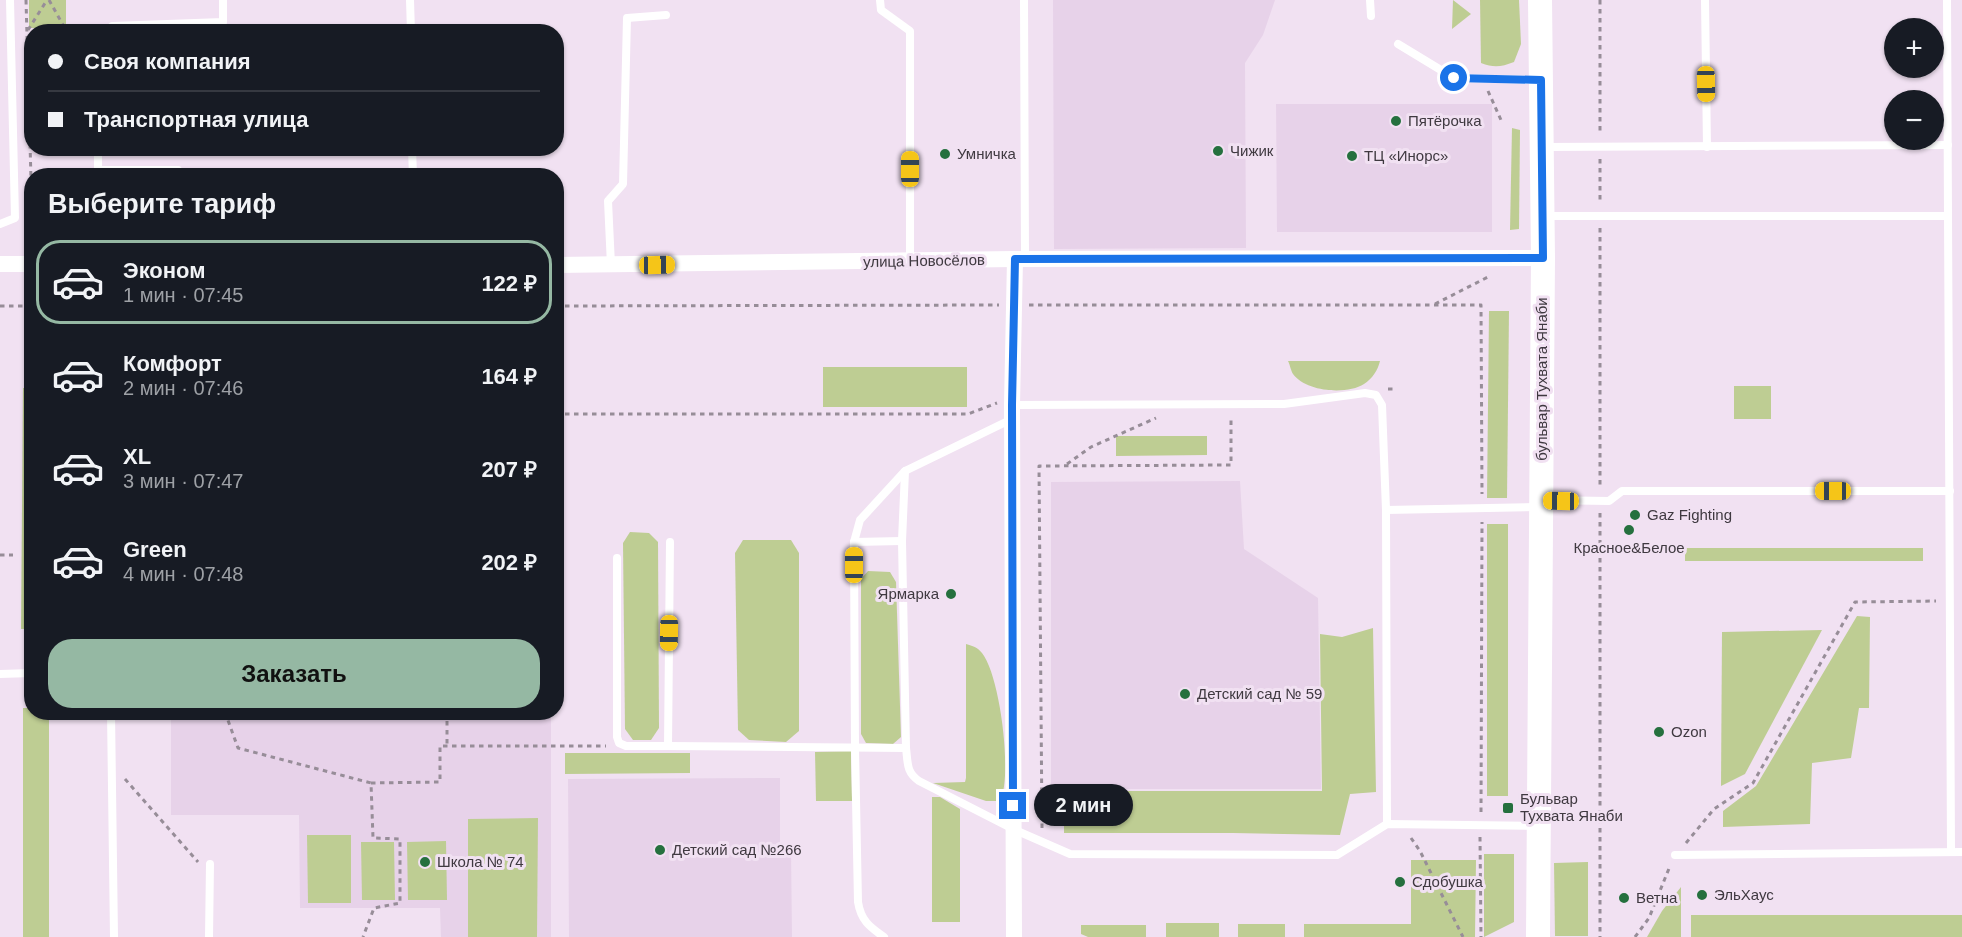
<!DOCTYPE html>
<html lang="ru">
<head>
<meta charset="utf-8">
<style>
	body { margin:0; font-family:Helvetica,sans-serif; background:#20242c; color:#f1f3f6; height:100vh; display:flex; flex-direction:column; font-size:22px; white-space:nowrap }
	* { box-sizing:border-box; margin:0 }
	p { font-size:20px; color:#9ea1a6 }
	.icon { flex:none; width:33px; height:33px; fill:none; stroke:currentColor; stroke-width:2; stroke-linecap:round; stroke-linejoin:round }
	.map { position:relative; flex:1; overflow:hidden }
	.drawer { position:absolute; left:24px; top:168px; width:540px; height:552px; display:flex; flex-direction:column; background:#171b24; border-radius:24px; box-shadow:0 2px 4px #0004 }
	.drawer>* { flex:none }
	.hud { position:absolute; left:24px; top:24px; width:540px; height:132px; border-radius:24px; box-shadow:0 2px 4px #0004; display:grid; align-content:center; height:132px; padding:0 24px; background:#171b24 }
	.buttons { position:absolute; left:1884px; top:18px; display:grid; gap:12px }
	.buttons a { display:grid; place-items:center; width:60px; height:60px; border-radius:50%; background:#171b24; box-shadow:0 2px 4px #0004; font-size:30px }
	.end { position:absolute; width:27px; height:27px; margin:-14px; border:8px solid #1a73e8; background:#fff; box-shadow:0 0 0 3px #fff }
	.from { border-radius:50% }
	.bubble { position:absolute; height:42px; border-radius:21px; background:#171b24; box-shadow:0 2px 4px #0004; font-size:20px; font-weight:800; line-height:42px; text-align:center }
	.car { position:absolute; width:18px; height:36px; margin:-18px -9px; border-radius:8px; box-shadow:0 0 4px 2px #0007; background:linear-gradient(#f5c518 24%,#345 0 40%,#f5c518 0 76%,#345 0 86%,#f5c518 0) }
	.hud b { display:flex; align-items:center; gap:21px; height:57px; font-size:22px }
	.hud b+b { border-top:2px solid #363941 }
	.hud i { width:15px; height:15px; background:#f1f3f6 }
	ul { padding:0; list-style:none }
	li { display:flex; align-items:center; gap:18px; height:84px; margin:0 12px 9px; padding:0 12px; border:3px solid transparent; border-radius:24px }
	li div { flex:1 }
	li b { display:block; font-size:22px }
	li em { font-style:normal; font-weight:800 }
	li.current { border-color:#95b8a3 }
	li>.icon { width:54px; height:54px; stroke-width:1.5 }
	h2 { padding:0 24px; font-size:27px; line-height:72px }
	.primary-button { display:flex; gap:12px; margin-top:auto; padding:12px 24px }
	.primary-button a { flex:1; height:69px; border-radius:24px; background:#95b8a3; color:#111; font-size:24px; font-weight:800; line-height:69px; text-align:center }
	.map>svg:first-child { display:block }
	.built { fill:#e7d2e9 }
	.green { fill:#becd93 }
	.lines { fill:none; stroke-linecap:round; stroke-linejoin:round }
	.path { stroke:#978d98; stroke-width:3; stroke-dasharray:4.5 4.5; stroke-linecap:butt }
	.service { stroke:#fff; stroke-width:8 }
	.minor { stroke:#fff; stroke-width:16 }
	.secondary { stroke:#fff; stroke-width:24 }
	.route { stroke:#1a73e8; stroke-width:8 }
	.poi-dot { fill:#25703e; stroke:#f1e1f2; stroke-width:2 }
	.labels { text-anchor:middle; stroke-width:6; stroke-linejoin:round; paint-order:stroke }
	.poi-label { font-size:15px; fill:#3f3940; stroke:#f1e1f2; text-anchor:start }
	.street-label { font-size:15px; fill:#3f3940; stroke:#f1e1f2 }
</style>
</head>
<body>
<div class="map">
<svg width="1962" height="937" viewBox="0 0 1962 937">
	<rect width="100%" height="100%" fill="#f1e1f2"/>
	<g class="built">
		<path d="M1053 0H1275L1263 35 1245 63 1246 248 1054 249Z"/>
		<path d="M1276 104H1492V232H1277Z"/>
		<path d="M1240 481 1244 549 1318 598 1321 789H1051V482Z"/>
		<path d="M171 713H551V937H441L440 908H300L299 815H171Z"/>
		<path d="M780 778V850H791L792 937H569L568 779Z"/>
	</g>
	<g class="green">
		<rect x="29" y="0" width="37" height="28"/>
		<path d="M1453 0 1471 14 1452 29Z"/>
		<path d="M1480 0H1519L1521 44 1514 62C1501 67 1494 68 1481 63Z"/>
		<path d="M1512 128 1520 130 1519 229 1510 230Z"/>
		<path d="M1489 311H1509L1507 498H1487Z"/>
		<path d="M1288 361H1380C1378 370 1372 379 1364 384 1347 395 1306 392 1293 374 1291 371 1290 365 1288 361Z"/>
		<rect x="823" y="367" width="144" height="40"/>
		<rect x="1734" y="386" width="37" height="33"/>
		<path d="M23 388H32L31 629H21Z"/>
		<path d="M1116 436H1207V455L1116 456Z"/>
		<rect x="1487" y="524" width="21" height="272"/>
		<path d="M630 532 649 533 658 542 659 728 651 740H633L625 729 623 543Z"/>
		<path d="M743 540H791L799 553V731L786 742 749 740 738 730 735 553Z"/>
		<rect x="1685" y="548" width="238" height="13"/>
		<path d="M868 571 890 572 896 582 901 737 893 744 866 743 861 734V579Z"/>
		<path d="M1857 616 1870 617 1869 708H1859L1851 758 1812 763 1810 824 1723 827V811L1756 786Z"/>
		<path d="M1373 628 1376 792 1350 794 1340 835 1233 833H1064V791H1322L1320 634 1342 637Z"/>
		<path d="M1822 630 1745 774 1721 786 1722 632Z"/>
		<path d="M966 644C973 646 977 647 982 653 1000 675 1013 776 1000 801H986L933 783 965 782 966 778Z"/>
		<path d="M23 708H31L32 712 49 713V937H23Z"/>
		<path d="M851 751 852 801H816L815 752Z"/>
		<path d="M565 753H690V773L565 774Z"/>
		<path d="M932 797H940L960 809V922H932Z"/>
		<path d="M538 818 537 937H468V819Z"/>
		<path d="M307 835H351V903H308Z"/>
		<path d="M446 841 447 900H408L407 842Z"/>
		<path d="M361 842H394L395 900H362Z"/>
		<path d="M1484 854H1514V922L1484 937Z"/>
		<path d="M1411 860H1476L1475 937H1304V924H1411Z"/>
		<path d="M1588 862V936H1555L1554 863Z"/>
		<path d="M1681 887V937H1647L1662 911Z"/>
		<rect x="1691" y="915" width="271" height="22"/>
		<rect x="1166" y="923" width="53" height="14"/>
		<rect x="1238" y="924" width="47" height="13"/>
		<path d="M1081 925H1146V937H1088L1081 934Z"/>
	</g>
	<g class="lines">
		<g class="path">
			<path d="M26 0 32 215"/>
			<path d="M49 0 67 32"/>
			<path d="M1600 0V134"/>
			<path d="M28 30 47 0"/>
			<path d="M1488 91 1501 120"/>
			<path d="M1600 159V203"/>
			<path d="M1600 228V488"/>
			<path d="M1435 304 1488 277"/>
			<path d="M1029 305H1481L1482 494"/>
			<path d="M0 306H32"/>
			<path d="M556 306 999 305"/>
			<path d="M1388 389H1397"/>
			<path d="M556 414H968L997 403"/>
			<path d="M1067 464 1091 447 1156 418"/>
			<path d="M1600 513V937"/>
			<path d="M0 555H13"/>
			<path d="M225 712 238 748 371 783 373 838 400 839V903L374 908 363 937"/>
			<path d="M447 712V746"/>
			<path d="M125 779 198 862"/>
			<path d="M371 783 440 782V746H606"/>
			<path d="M1481 812 1482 522"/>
			<path d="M1042 828 1039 466 1231 465V417"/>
			<path d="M1480 837 1481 937"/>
			<path d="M1411 838 1420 851 1463 937"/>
			<path d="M1686 843 1714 809 1753 783 1855 602 1936 601"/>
			<path d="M1635 937 1649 918 1670 866"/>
		</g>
		<g class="service">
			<path d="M410 0 411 32"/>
			<path d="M880 0 881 10 910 31V261"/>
			<path d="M1024 0 1025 259"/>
			<path d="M1370 0 1371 16"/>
			<path d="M1705 0 1707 147"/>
			<path d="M1947 0 1951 852"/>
			<path d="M108 32 112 26 223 22V0"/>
			<path d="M1398 44 1454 78 1538 80"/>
			<path d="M1545 147 1948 145"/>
			<path d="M98 148V170H178V176"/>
			<path d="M412 148 413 176"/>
			<path d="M1546 216H1948"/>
			<path d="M0 224 15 218 10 0"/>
			<path d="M611 265 608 201 623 184 627 18 666 15"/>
			<path d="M1012 405 1284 404 1365 393 1376 395 1382 405 1386 510 1539 507"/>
			<path d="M1012 419 905 471 902 541 906 748C908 763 906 772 919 781L1013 829 1070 854 1337 855 1387 824 1536 826"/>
			<path d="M1542 500 1609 501 1622 491H1950"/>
			<path d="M1386 510 1387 824"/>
			<path d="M854 542 860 520 905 471"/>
			<path d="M617 558V737L619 743 626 746H668L670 542"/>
			<path d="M0 674 32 673"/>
			<path d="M111 712 114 937"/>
			<path d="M668 746 906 748"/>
			<path d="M1675 855 1962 852"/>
			<path d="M209 937 210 864"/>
			<path d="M884 937C870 927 861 921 858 902L855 748 854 542 902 541"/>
		</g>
		<g class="minor">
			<path d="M0 264H32"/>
			<path d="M556 265 1015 259 1543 258"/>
			<path d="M1014 937 1012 405 1015 259"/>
		</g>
		<path class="secondary" d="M1538 937 1543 258 1540 0"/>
	</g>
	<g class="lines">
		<path class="route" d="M1013 806 1012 405 1015 259 1543 258 1541 80 1454 78"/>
	</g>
	<g class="poi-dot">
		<circle cx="1396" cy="121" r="6"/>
		<circle cx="1218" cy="151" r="6"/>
		<circle cx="945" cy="154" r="6"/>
		<circle cx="1352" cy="156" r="6"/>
		<circle cx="1635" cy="515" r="6"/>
		<circle cx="1629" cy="530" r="6"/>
		<circle cx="951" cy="594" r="6"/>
		<circle cx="1185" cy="694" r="6"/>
		<circle cx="1659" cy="732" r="6"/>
		<rect x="1502" y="802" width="12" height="12" rx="3"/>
		<circle cx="660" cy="850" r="6"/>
		<circle cx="425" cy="862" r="6"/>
		<circle cx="1400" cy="882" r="6"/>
		<circle cx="1702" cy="895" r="6"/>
		<circle cx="1624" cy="898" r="6"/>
	</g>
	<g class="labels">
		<g class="poi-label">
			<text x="1408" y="126">Пятёрочка</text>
			<text x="1230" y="156">Чижик</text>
			<text x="957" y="159">Умничка</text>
			<text x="1364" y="161">ТЦ «Инорс»</text>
			<text x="1647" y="520">Gaz Fighting</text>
			<text x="1629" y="553" text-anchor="middle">Красное&amp;Белое</text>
			<text x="939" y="599" text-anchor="end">Ярмарка</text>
			<text x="1197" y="699">Детский сад № 59</text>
			<text x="1671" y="737">Ozon</text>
			<text x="1520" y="804">Бульвар<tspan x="1520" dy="17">Тухвата Янаби</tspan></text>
			<text x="672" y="855">Детский сад №266</text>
			<text x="437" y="867">Школа № 74</text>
			<text x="1412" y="887">Сдобушка</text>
			<text x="1714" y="900">ЭльХаус</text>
			<text x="1636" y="903">Ветна</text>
		</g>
		<g class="street-label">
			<text transform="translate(924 261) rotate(-1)" y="5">улица Новосёлов</text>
			<text transform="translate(1542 379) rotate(-90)" y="5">бульвар Тухвата Янаби</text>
		</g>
	</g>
</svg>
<div class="buttons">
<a>+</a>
<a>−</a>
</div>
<i class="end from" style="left:1454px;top:78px"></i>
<i class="end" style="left:1013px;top:806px"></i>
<div class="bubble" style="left:1034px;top:784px;width:99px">2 мин</div>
<i class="car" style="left:1706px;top:84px;rotate:179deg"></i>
<i class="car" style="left:910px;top:169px;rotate:0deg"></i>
<i class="car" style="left:657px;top:265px;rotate:89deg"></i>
<i class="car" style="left:1833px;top:491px;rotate:270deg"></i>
<i class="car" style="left:1561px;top:501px;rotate:271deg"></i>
<i class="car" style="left:854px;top:565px;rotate:0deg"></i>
<i class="car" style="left:669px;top:633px;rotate:181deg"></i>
<div class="hud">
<b><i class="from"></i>Своя компания</b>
<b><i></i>Транспортная улица</b>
</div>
<section class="drawer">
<h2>Выберите тариф</h2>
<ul>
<li class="current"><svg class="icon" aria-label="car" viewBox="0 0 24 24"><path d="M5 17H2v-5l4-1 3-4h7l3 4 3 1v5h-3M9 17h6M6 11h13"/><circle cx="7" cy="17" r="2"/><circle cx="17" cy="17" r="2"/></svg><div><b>Эконом</b><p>1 мин · 07:45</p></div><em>122 ₽</em></li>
<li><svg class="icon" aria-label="car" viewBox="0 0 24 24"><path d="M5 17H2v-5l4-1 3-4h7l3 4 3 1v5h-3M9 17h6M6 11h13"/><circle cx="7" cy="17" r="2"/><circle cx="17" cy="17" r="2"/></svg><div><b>Комфорт</b><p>2 мин · 07:46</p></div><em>164 ₽</em></li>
<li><svg class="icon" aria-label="car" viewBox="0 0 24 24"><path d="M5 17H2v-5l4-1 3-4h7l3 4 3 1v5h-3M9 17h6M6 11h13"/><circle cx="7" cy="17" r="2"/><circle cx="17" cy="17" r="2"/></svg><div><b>XL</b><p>3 мин · 07:47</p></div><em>207 ₽</em></li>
<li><svg class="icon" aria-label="car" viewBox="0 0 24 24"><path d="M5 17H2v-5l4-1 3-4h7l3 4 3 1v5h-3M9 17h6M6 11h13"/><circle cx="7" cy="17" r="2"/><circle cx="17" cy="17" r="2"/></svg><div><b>Green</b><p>4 мин · 07:48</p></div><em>202 ₽</em></li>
</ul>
<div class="primary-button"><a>Заказать</a></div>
</section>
</div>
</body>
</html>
